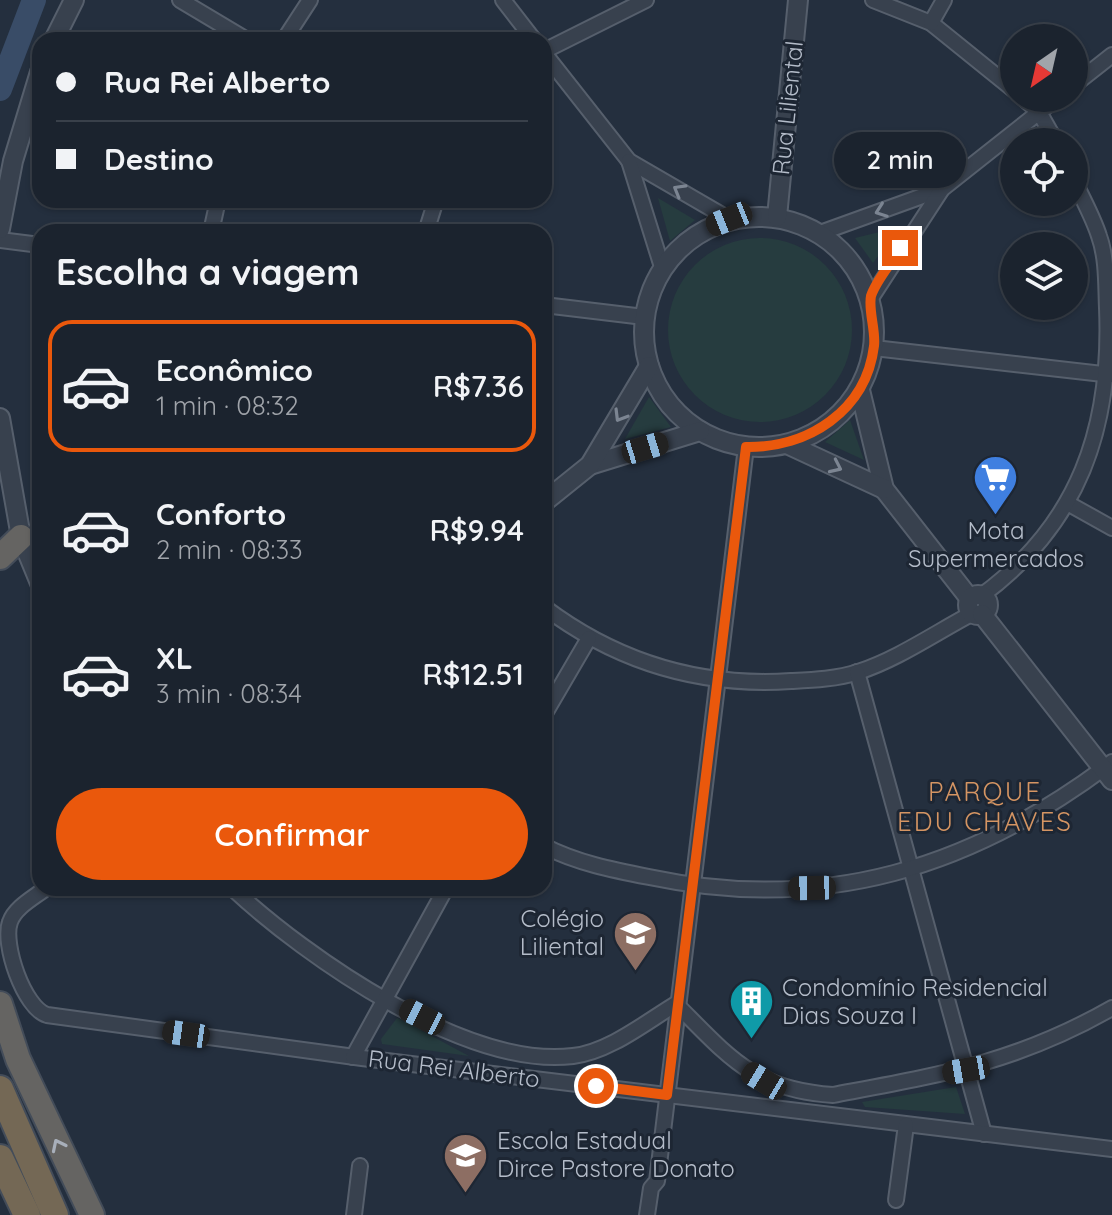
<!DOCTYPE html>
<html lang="pt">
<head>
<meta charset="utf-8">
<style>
	body { margin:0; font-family:Quicksand,sans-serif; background:#242b36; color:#f1f3f6; height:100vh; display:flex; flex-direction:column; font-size:30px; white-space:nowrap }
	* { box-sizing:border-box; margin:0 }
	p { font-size:26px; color:#a0a4aa }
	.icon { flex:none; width:44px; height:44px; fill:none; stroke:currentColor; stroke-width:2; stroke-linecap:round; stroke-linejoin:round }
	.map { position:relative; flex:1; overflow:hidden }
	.sheet { position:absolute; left:32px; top:224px; width:520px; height:672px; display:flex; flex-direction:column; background:#1b232e; border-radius:24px; box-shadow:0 2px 6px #0004,0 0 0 2px #39404a }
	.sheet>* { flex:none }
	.hud { position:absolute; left:32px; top:32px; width:520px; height:176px; border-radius:24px; box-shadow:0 2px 6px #0004,0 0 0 2px #39404a; display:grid; align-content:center; height:176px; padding:0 24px; background:#1b232e }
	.needle { width:52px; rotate:214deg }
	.tools { position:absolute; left:1000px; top:24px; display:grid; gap:16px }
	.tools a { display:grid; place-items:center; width:88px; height:88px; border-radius:50%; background:#1b232e; box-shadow:0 2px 6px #0004,0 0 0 2px #39404a; font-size:40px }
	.end { position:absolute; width:36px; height:36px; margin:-18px; border:10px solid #ea580c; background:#fff; box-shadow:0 0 0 4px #fff }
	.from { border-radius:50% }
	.bubble { position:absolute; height:56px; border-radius:28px; background:#1b232e; box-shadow:0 2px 6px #0004,0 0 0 2px #39404a; font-size:26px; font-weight:600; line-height:56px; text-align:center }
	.car { position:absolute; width:24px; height:48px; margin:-24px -12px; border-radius:10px; box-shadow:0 0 6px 2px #0007; background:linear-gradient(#222 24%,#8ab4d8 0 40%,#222 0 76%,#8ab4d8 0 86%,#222 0) }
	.hud b { display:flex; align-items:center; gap:28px; height:76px; font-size:30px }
	.hud b+b { border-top:2px solid #39404a }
	.hud i { width:20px; height:20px; background:#f1f3f6 }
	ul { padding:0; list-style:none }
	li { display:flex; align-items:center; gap:24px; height:132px; margin:0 16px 12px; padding:0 8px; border:4px solid transparent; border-radius:24px }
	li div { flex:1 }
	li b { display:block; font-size:30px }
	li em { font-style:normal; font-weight:600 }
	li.current { border-color:#ea580c }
	li>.icon { width:72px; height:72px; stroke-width:1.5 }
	h2 { padding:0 24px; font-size:36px; line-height:96px }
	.button { display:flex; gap:16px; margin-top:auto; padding:16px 24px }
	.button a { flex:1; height:92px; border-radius:48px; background:#ea580c; color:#fff; font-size:32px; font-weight:600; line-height:92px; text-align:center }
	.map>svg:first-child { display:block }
	.green { fill:#263c3f }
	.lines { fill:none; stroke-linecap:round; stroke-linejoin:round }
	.river { stroke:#394c67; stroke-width:24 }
	.minor-casing { stroke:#565f6c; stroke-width:18 }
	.tertiary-casing { stroke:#565f6c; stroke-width:22 }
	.trunk-casing { stroke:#434c59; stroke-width:28 }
	.motorway-casing { stroke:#434c59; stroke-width:30 }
	.minor { stroke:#38414e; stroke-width:14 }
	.tertiary { stroke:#38414e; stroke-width:18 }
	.trunk { stroke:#656462; stroke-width:24 }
	.motorway { stroke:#746855; stroke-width:26 }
	.oneway { stroke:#7c8592 }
	.oneway2 { stroke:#a8afba }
	.route { stroke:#ea580c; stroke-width:10 }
	.labels { text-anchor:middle; stroke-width:6; stroke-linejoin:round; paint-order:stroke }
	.street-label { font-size:24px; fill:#b4bcc9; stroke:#1d2633 }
	.poi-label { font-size:24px; fill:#b4bcc9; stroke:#1d2633; text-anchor:start }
	.neighbourhood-label { font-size:26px; letter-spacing:2px; fill:#d59563; stroke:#1d2633 }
</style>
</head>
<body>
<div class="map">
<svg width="1112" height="1215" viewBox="0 0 1112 1215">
	<rect width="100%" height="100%" fill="#242f3e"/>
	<g class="green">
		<path d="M658 198 695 220 670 241Z"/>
		<path d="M900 227 873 263 855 238Z"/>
		<circle cx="760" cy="330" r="92"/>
		<path d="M649 397 671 427 625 439Z"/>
		<path d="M850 420 864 460 825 442Z"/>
		<path d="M397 1018 400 1019 469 1056 382 1044 381 1039Z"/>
		<path d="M956 1087 965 1114 865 1107 862 1102Z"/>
	</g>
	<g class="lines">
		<path class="river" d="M0 89 34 0"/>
		<defs>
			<g id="minor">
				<path d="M180 0 247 40"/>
				<path d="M503 0 534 40"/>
				<path d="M873 0 931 23 1014 90"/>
				<path d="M931 23 944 0"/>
				<path d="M284 40 310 0"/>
				<path d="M544 51 646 0"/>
				<path d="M544 53 629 161 729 219"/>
				<path d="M1074 85 1112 55"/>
				<path d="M1023 98 1039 112 1056 142"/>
				<path d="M629 161 662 267"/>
				<path d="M211 232 218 200"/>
				<path d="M426 232 436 200"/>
				<path d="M820 233 942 189"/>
				<path d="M0 240 40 245"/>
				<path d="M871 298 942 189 1057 98"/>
				<path d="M544 305 644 317"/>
				<path d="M874 348 1112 375"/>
				<path d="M1069 504 1112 528"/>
				<path d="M21 537 40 531"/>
				<path d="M981 596C1079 524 1112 428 1107 308 1106 285 1107 258 1099 236 1093 217 1082 198 1074 180"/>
				<path d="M544 607C617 662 700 687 791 681 812 680 837 679 858 672 898 659 935 633 973 613"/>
				<path d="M857 672 984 1134"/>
				<path d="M544 715 589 638"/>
				<path d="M544 846C577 863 613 870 649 877 824 914 972 868 1112 762"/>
				<path d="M46 888C35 897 15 907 10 922 2 944 24 1008 47 1015L362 1058 1112 1149"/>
				<path d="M232 888C307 958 467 1069 573 1056 609 1052 646 1022 676 1004"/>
				<path d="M676 1004C729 1057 754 1090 833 1095 939 1075 1016 1063 1112 1008"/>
				<path d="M353 1057 446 888"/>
				<path d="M896 1200 906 1125"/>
				<path d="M354 1215 360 1166"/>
				<path d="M647 1215 651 1188 657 1181 746 447"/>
			</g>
			<g id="tertiary">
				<path d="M54 40 74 0"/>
				<circle cx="759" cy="332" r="115"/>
				<path d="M777 217 798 0"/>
				<path d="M0 229 13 161 40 72"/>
				<path d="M860 390 884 489 970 599"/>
				<path d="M0 418 21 537 40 583"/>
				<path d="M787 444 884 489"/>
				<path d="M590 465 700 431"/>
				<path d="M544 502 590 465 649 366"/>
				<circle cx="978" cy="605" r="10"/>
				<path d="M982 614 1112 780"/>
			</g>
			<g id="trunk">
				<path d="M0 557 21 537"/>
				<path d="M0 1004 18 1059 92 1215"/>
			</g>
			<g id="motorway">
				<path d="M0 1089 55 1215"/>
				<path d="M0 1158 27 1215"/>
			</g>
		</defs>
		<use href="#minor" class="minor-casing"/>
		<use href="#tertiary" class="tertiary-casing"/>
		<use href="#trunk" class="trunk-casing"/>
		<use href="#motorway" class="motorway-casing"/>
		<use href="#minor" class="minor"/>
		<use href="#tertiary" class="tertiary"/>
		<use href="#trunk" class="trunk"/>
		<use href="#motorway" class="motorway"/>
	</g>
	<defs><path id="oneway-chevron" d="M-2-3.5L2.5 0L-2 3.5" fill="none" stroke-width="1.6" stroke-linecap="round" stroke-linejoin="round" transform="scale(2)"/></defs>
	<g class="oneway">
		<use href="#oneway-chevron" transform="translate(679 190) rotate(-150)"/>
		<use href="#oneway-chevron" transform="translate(881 211) rotate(160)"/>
		<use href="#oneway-chevron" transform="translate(620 416) rotate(121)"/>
		<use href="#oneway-chevron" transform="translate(836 467) rotate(25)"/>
	</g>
	<use class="oneway2" href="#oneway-chevron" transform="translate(58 1145) rotate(-116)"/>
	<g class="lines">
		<path class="route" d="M596 1086 667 1095 746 447C808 448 866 411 874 346 876 331 868 310 871 296 876 280 892 263 900 248"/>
	</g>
	<defs>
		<symbol id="supermarket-pin" viewBox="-11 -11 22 30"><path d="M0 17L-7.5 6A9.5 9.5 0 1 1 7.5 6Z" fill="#3f7fe0" stroke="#1d2633"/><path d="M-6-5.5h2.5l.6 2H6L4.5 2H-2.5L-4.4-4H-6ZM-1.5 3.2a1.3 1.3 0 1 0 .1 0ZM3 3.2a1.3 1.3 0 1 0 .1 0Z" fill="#fff"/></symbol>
		<symbol id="school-pin" viewBox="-11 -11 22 30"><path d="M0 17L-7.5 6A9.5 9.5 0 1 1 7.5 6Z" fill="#8d6e63" stroke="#1d2633"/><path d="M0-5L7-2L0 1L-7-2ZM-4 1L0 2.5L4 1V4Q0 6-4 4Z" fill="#fff"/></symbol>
		<symbol id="building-pin" viewBox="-11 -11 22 30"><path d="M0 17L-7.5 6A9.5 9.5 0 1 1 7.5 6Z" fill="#0f9aa8" stroke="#1d2633"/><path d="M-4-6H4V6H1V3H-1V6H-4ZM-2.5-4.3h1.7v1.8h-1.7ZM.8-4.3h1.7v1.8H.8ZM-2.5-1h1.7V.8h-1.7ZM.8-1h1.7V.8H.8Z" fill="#fff"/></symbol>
	</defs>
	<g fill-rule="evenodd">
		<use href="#supermarket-pin" x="970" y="452" width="51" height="69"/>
		<use href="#school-pin" x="610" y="908" width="51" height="69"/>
		<use href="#building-pin" x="726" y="976" width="51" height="69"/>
		<use href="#school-pin" x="440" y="1130" width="51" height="69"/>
	</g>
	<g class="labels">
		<g class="street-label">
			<text transform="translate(788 108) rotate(-84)" y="8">Rua Liliental</text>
			<text transform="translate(454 1069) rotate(7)" y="8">Rua Rei Alberto</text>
		</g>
		<g class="poi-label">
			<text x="996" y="539" text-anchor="middle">Mota<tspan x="996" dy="28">Supermercados</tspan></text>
			<text x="604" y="927" text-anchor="end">Colégio<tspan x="604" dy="28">Liliental</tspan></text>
			<text x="782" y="996">Condomínio Residencial<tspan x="782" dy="28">Dias Souza I</tspan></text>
			<text x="497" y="1149">Escola Estadual<tspan x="497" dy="28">Dirce Pastore Donato</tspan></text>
		</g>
		<g class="neighbourhood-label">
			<text x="985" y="801">PARQUE<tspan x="985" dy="30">EDU CHAVES</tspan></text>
		</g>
	</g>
</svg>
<div class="tools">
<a><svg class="needle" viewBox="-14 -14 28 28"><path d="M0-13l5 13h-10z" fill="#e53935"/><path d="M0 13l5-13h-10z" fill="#a0a4aa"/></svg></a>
<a><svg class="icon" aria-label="locate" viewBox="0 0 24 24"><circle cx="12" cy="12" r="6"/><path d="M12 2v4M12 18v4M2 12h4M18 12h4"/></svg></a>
<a><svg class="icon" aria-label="layers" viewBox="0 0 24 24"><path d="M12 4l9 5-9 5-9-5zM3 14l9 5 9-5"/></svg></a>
</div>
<i class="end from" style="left:596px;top:1086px"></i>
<i class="end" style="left:900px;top:248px"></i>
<div class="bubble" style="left:834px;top:132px;width:132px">2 min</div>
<i class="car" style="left:729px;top:219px;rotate:248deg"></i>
<i class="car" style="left:645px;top:448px;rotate:73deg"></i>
<i class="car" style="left:812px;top:888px;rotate:269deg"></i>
<i class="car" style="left:422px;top:1017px;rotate:297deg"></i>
<i class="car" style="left:186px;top:1034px;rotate:278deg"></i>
<i class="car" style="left:966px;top:1070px;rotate:260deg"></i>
<i class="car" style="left:764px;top:1081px;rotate:301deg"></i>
<div class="hud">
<b><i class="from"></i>Rua Rei Alberto</b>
<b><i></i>Destino</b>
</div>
<section class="sheet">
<h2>Escolha a viagem</h2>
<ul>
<li class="current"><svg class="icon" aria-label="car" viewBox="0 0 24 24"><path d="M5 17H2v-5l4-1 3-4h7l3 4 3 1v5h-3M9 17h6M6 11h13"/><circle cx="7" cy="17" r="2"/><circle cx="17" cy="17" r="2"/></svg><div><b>Econômico</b><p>1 min · 08:32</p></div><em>R$7.36</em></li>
<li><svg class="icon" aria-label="car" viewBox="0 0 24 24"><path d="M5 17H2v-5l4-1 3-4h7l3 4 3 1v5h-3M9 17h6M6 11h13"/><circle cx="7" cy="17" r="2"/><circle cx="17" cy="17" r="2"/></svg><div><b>Conforto</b><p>2 min · 08:33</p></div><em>R$9.94</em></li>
<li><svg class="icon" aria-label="car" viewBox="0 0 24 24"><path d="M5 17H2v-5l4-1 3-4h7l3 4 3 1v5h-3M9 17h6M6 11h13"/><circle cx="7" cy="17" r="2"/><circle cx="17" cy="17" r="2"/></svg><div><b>XL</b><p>3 min · 08:34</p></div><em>R$12.51</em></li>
</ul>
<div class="button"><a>Confirmar</a></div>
</section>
</div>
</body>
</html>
